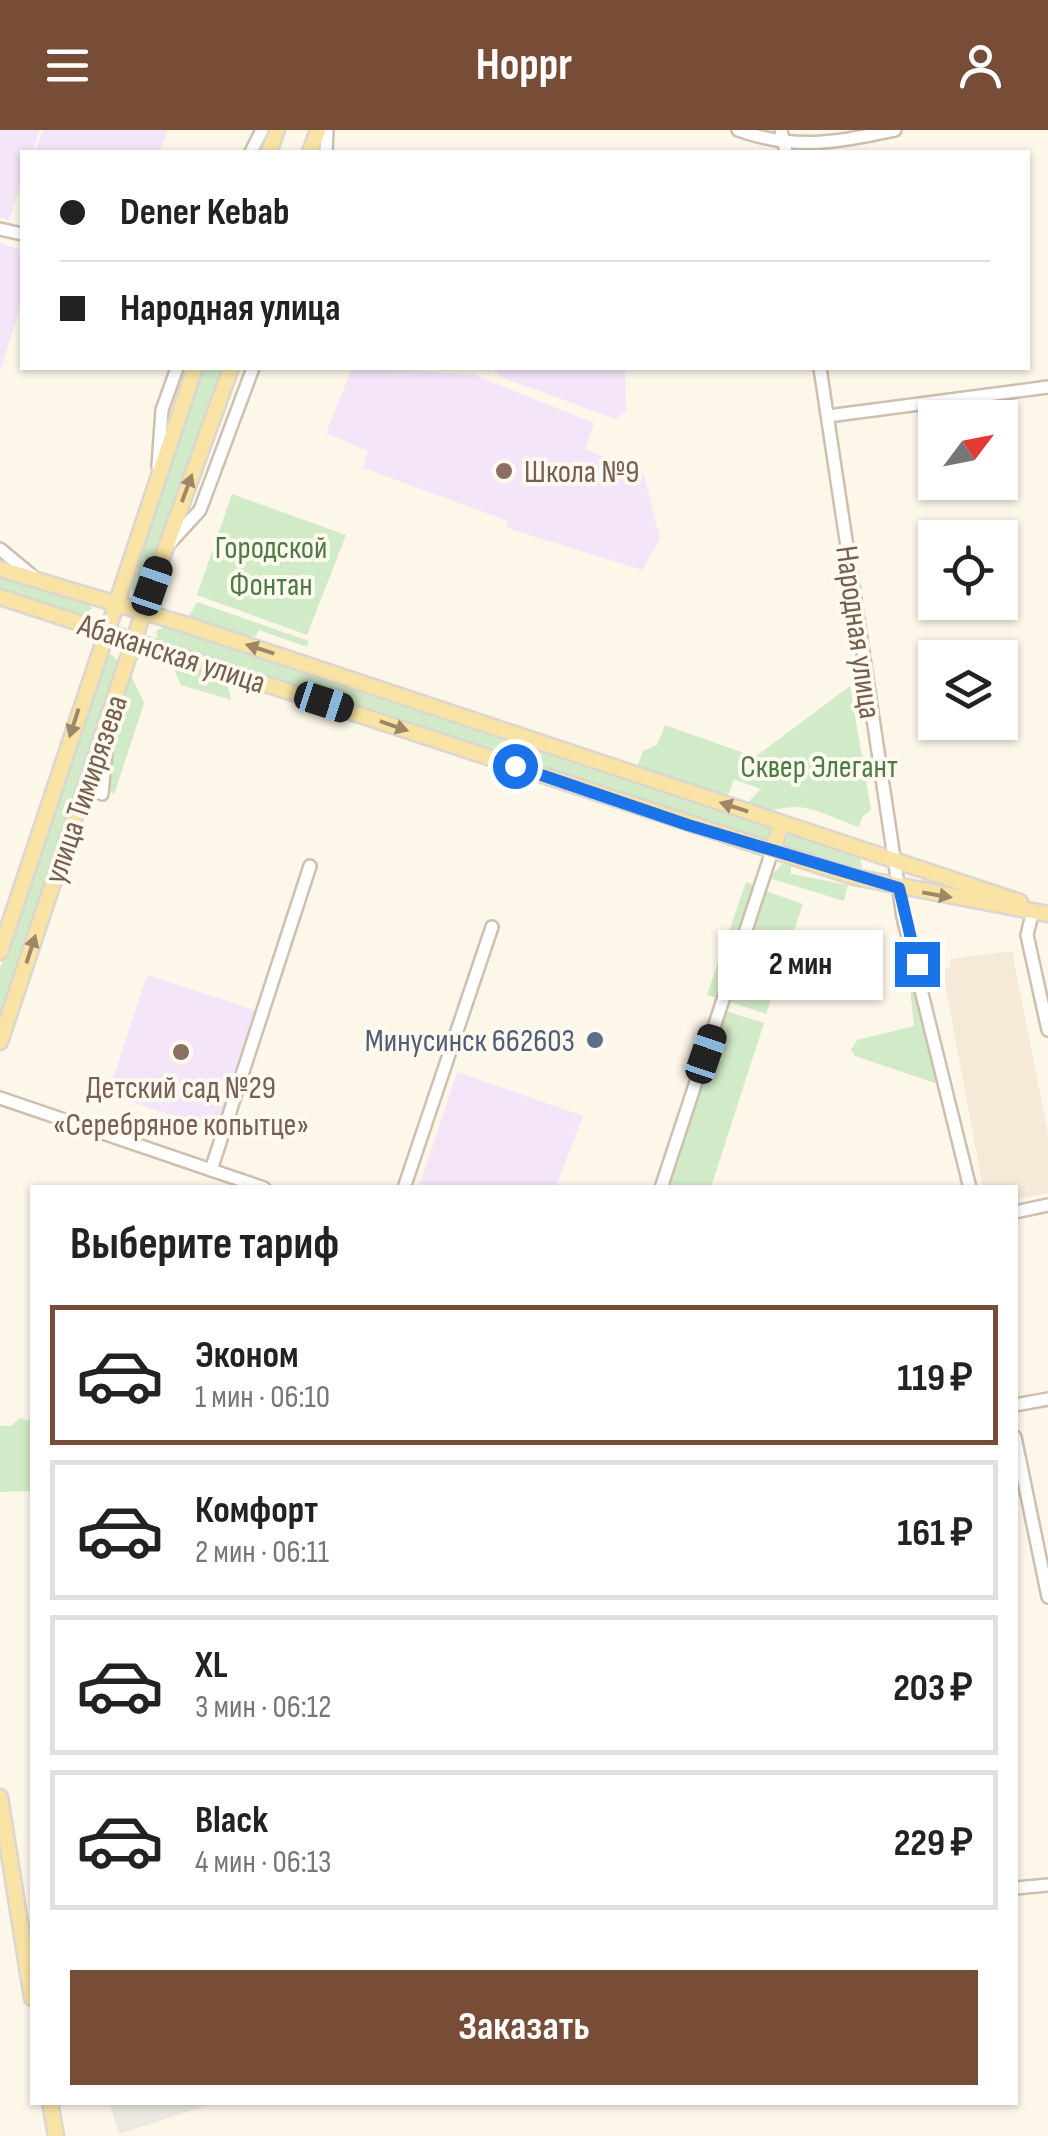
<!DOCTYPE html>
<html lang="ru">
<head>
<meta charset="utf-8">
<style>
	body { margin:0; font-family:"Sofia Sans Condensed",sans-serif; background:#f2f2f2; color:#222; height:100vh; display:flex; flex-direction:column; font-size:38px; white-space:nowrap }
	* { box-sizing:border-box; margin:0 }
	p { font-size:32px; color:#767676 }
	.icon { flex:none; width:55px; height:55px; fill:none; stroke:currentColor; stroke-width:2; stroke-linecap:round; stroke-linejoin:round }
	.map { position:relative; flex:1; overflow:hidden }
	.details { position:absolute; left:30px; top:1055px; width:988px; height:920px; display:flex; flex-direction:column; background:#fff; border-radius:0px; box-shadow:0 2px 8px #0004 }
	.details>* { flex:none }
	.banner { position:absolute; left:20px; top:20px; width:1010px; height:220px; border-radius:0px; box-shadow:0 2px 8px #0004; display:grid; align-content:center; height:220px; padding:0 40px; background:#fff }
	.needle { width:65px; rotate:58deg }
	.tools { position:absolute; left:918px; top:270px; display:grid; gap:20px }
	.tools a { display:grid; place-items:center; width:100px; height:100px; border-radius:0px; background:#fff; box-shadow:0 2px 8px #0004; font-size:50px }
	.end { position:absolute; width:45px; height:45px; margin:-22px; border:12px solid #1a73e8; background:#fff; box-shadow:0 0 0 5px #fff }
	.from { border-radius:50% }
	.bubble { position:absolute; height:70px; border-radius:0px; background:#fff; box-shadow:0 2px 8px #0004; font-size:32px; font-weight:700; line-height:70px; text-align:center }
	.car { position:absolute; width:30px; height:60px; margin:-30px -15px; border-radius:12px; box-shadow:0 0 8px 2px #0007; background:linear-gradient(#222 24%,#8ab4d8 0 40%,#222 0 76%,#8ab4d8 0 86%,#222 0) }
	.banner b { display:flex; align-items:center; gap:35px; height:95px; font-size:38px }
	.banner b+b { border-top:2px solid #e0e0e0 }
	.banner i { width:25px; height:25px; background:#222 }
	ul { padding:0; list-style:none }
	li { display:flex; align-items:center; gap:30px; height:140px; margin:0 20px 15px; padding:0 20px; border:5px solid #e0e0e0; border-radius:0px }
	li div { flex:1 }
	li b { display:block; font-size:38px }
	li em { font-style:normal; font-weight:700 }
	li.selected { border-color:#784d38 }
	li>.icon { width:90px; height:90px; stroke-width:1.5 }
	h2 { padding:0 40px; font-size:45px; line-height:120px }
	.button { display:flex; gap:20px; margin-top:auto; padding:20px 40px }
	.button a { flex:1; height:115px; border-radius:0px; background:#784d38; color:#fff; font-size:40px; font-weight:700; line-height:115px; text-align:center }
	header { display:flex; justify-content:space-between; align-items:center; height:130px; padding:0 40px; background:#784d38; color:#fff; font-size:45px; font-weight:700 }
	.map>svg:first-child { display:block }
	.residential { fill:#f4ead7 }
	.industrial { fill:#ede8e2 }
	.education { fill:#f4e5f9 }
	.green { fill:#d1eac7 }
	.lines { fill:none; stroke-linecap:round; stroke-linejoin:round }
	.minor-casing { stroke:#cec0af; stroke-width:16 }
	.major-casing { stroke:#dbd6d1; stroke-width:19 }
	.minor { stroke:#fff; stroke-width:11 }
	.major { stroke:#f8e2a4; stroke-width:14 }
	.oneway { fill:#9d8767 }
	.route { stroke:#1a73e8; stroke-width:12 }
	.education-dot { fill:#8d6e63; stroke:#fffaef; stroke-width:4 }
	.service-dot { fill:#5c6f8a; stroke:#fffaef; stroke-width:4 }
	.labels { text-anchor:middle; stroke-width:8; stroke-linejoin:round; paint-order:stroke }
	.education-label { font-size:32px; fill:#785e54; stroke:#fffaef; text-anchor:start }
	.park-label { font-size:32px; fill:#4e7b44; stroke:#fffaef }
	.street-label { font-size:32px; fill:#76604d; stroke:#fffaef }
	.service-label { font-size:32px; fill:#4e5e75; stroke:#fffaef; text-anchor:end }
</style>
</head>
<body>
<header><svg class="icon" aria-label="menu" viewBox="0 0 24 24"><path d="M4 6h16M4 12h16M4 18h16"/></svg>Hoppr<svg class="icon" aria-label="person" viewBox="0 0 24 24"><circle cx="12" cy="8" r="4"/><path d="M4 21q1-7 8-7t8 7"/></svg></header>
<div class="map">
<svg width="1048" height="2006" viewBox="0 0 1048 2006">
	<rect width="100%" height="100%" fill="#fcf7e9"/>
	<path class="residential" d="M1012 821 1048 1004V1063L1015 1070V1058L983 1057 942 838 951 837 950 829Z"/>
	<path class="industrial" d="M109 1972H215V1973L119 2004Z"/>
	<g class="education">
		<path d="M0 0H40L32 22H22V51L9 90 0 88Z"/>
		<path d="M43 0H168L160 22H35Z"/>
		<path d="M0 113 22 120V171L0 242Z"/>
		<path d="M352 238 472 244 594 293 585 319 644 344 660 409 642 440 507 398 508 391 363 338 368 321 326 303Z"/>
		<path d="M491 238H625L626 282 615 289 501 247Z"/>
		<path d="M147 845 255 880 216 1000 108 964Z"/>
		<path d="M457 942 583 986 556 1057H419Z"/>
	</g>
	<g class="green">
		<path d="M201 238H228L147 458 134 462 127 454Z"/>
		<path d="M232 364 346 405 307 505 197 465Z"/>
		<path d="M0 444 89 473 92 478 84 486 0 458Z"/>
		<path d="M197 472 309 511 307 517 259 500 256 506 244 507 188 488Z"/>
		<path d="M165 496 773 697 775 701 767 715 158 511 156 501Z"/>
		<path d="M110 523 121 534 0 897V839L98 534Z"/>
		<path d="M169 528 226 548 231 570 181 555Z"/>
		<path d="M131 545 144 573 114 665 110 660 116 590Z"/>
		<path d="M850 556 871 680 862 687 859 697C840 691 814 677 795 677 771 678 774 686 748 672L761 659 734 649 728 665 713 664 637 637 643 621 657 615 665 595 755 627Z"/>
		<path d="M789 703 860 726 862 739 783 720V705Z"/>
		<path d="M782 734 791 736V744L848 755 844 771 769 748Z"/>
		<path d="M746 752 757 756 719 868 707 865Z"/>
		<path d="M766 761 803 774 766 884 728 871Z"/>
		<path d="M913 845 943 948 935 953 855 926 851 920 857 910 914 896 909 848Z"/>
		<path d="M726 881 764 893 711 1057 666 1058Z"/>
		<path d="M32 1285V1361L0 1362V1296H11L20 1288 30 1291Z"/>
	</g>
	<g class="lines">
		<defs>
			<g id="minor">
				<path d="M738 0C797 21 836 12 895 0"/>
				<path d="M781 0 786 22"/>
				<path d="M251 22 262 0"/>
				<path d="M326 22 327 0"/>
				<path d="M0 99 22 104"/>
				<path d="M820 238 903 787 970 1058"/>
				<path d="M828 286 1048 257"/>
				<path d="M158 336 162 280 177 238"/>
				<path d="M169 414 200 380 253 238"/>
				<path d="M0 419 36 449"/>
				<path d="M102 664 108 599"/>
				<path d="M1033 780 1027 805 1048 900"/>
				<path d="M0 968 264 1058"/>
				<path d="M211 1040 310 736"/>
				<path d="M404 1058 492 797"/>
				<path d="M661 1058 772 721"/>
				<path d="M1015 1082 1048 1075"/>
				<path d="M1015 1275 1048 1269"/>
				<path d="M1015 1307 1048 1467"/>
				<path d="M1015 1758 1048 1755"/>
			</g>
			<g id="major">
				<path d="M269 22 277 0"/>
				<path d="M310 22 318 0"/>
				<path d="M0 439 181 493 1020 772"/>
				<path d="M0 467 854 747 1048 784"/>
				<path d="M772 721 782 693"/>
				<path d="M0 822 195 238"/>
				<path d="M0 912 152 456 231 238"/>
				<path d="M0 1667 32 1868"/>
				<path d="M50 1972 56 2006"/>
			</g>
		</defs>
		<use href="#minor" class="minor-casing"/>
		<use href="#major" class="major-casing"/>
		<use href="#minor" class="minor"/>
		<use href="#major" class="major"/>
	</g>
	<defs><path id="oneway-solid" d="M-6-.8H1V-3.2L6.5 0L1 3.2V.8H-6Z" transform="scale(2.5)"/></defs>
	<g class="oneway">
		<use href="#oneway-solid" transform="translate(187 358) rotate(-70)"/>
		<use href="#oneway-solid" transform="translate(260 519) rotate(-162)"/>
		<use href="#oneway-solid" transform="translate(74 593) rotate(108)"/>
		<use href="#oneway-solid" transform="translate(394 596) rotate(19)"/>
		<use href="#oneway-solid" transform="translate(734 677) rotate(-162)"/>
		<use href="#oneway-solid" transform="translate(937 765) rotate(10)"/>
		<use href="#oneway-solid" transform="translate(31 819) rotate(-72)"/>
	</g>
	<g class="lines">
		<path class="route" d="M515 636 688 695 899 758 917 834"/>
	</g>
	<g class="education-dot">
		<circle cx="504" cy="341" r="10"/>
		<circle cx="181" cy="922" r="10"/>
	</g>
	<circle class="service-dot" cx="595" cy="910" r="10"/>
	<g class="labels">
		<g class="education-label">
			<text x="524" y="352">Школа №9</text>
			<text x="181" y="968" text-anchor="middle">Детский сад №29<tspan x="181" dy="37">«Серебряное копытце»</tspan></text>
		</g>
		<g class="park-label">
			<text x="271" y="428">Городской<tspan x="271" dy="37">Фонтан</tspan></text>
			<text x="819" y="647">Сквер Элегант</text>
		</g>
		<g class="street-label">
			<text transform="translate(859 502) rotate(82)" y="11">Народная улица</text>
			<text transform="translate(172 523) rotate(18)" y="11">Абаканская улица</text>
			<text transform="translate(85 659) rotate(-71)" y="11">улица Тимирязева</text>
		</g>
		<g class="service-label">
			<text x="575" y="921">Минусинск 662603</text>
		</g>
	</g>
</svg>
<div class="tools">
<a><svg class="needle" viewBox="-14 -14 28 28"><path d="M0-13l5 13h-10z" fill="#e53935"/><path d="M0 13l5-13h-10z" fill="#767676"/></svg></a>
<a><svg class="icon" aria-label="locate" viewBox="0 0 24 24"><circle cx="12" cy="12" r="6"/><path d="M12 2v4M12 18v4M2 12h4M18 12h4"/></svg></a>
<a><svg class="icon" aria-label="layers" viewBox="0 0 24 24"><path d="M12 4l9 5-9 5-9-5zM3 14l9 5 9-5"/></svg></a>
</div>
<i class="end from" style="left:515px;top:636px"></i>
<i class="end" style="left:917px;top:834px"></i>
<div class="bubble" style="left:718px;top:800px;width:165px">2 мин</div>
<i class="car" style="left:152px;top:456px;rotate:19deg"></i>
<i class="car" style="left:324px;top:572px;rotate:108deg"></i>
<i class="car" style="left:706px;top:924px;rotate:19deg"></i>
<div class="banner">
<b><i class="from"></i>Dener Kebab</b>
<b><i></i>Народная улица</b>
</div>
<section class="details">
<h2>Выберите тариф</h2>
<ul>
<li class="selected"><svg class="icon" aria-label="car" viewBox="0 0 24 24"><path d="M5 17H2v-5l4-1 3-4h7l3 4 3 1v5h-3M9 17h6M6 11h13"/><circle cx="7" cy="17" r="2"/><circle cx="17" cy="17" r="2"/></svg><div><b>Эконом</b><p>1 мин · 06:10</p></div><em>119 ₽</em></li>
<li><svg class="icon" aria-label="car" viewBox="0 0 24 24"><path d="M5 17H2v-5l4-1 3-4h7l3 4 3 1v5h-3M9 17h6M6 11h13"/><circle cx="7" cy="17" r="2"/><circle cx="17" cy="17" r="2"/></svg><div><b>Комфорт</b><p>2 мин · 06:11</p></div><em>161 ₽</em></li>
<li><svg class="icon" aria-label="car" viewBox="0 0 24 24"><path d="M5 17H2v-5l4-1 3-4h7l3 4 3 1v5h-3M9 17h6M6 11h13"/><circle cx="7" cy="17" r="2"/><circle cx="17" cy="17" r="2"/></svg><div><b>XL</b><p>3 мин · 06:12</p></div><em>203 ₽</em></li>
<li><svg class="icon" aria-label="car" viewBox="0 0 24 24"><path d="M5 17H2v-5l4-1 3-4h7l3 4 3 1v5h-3M9 17h6M6 11h13"/><circle cx="7" cy="17" r="2"/><circle cx="17" cy="17" r="2"/></svg><div><b>Black</b><p>4 мин · 06:13</p></div><em>229 ₽</em></li>
</ul>
<div class="button"><a>Заказать</a></div>
</section>
</div>
</body>
</html>
